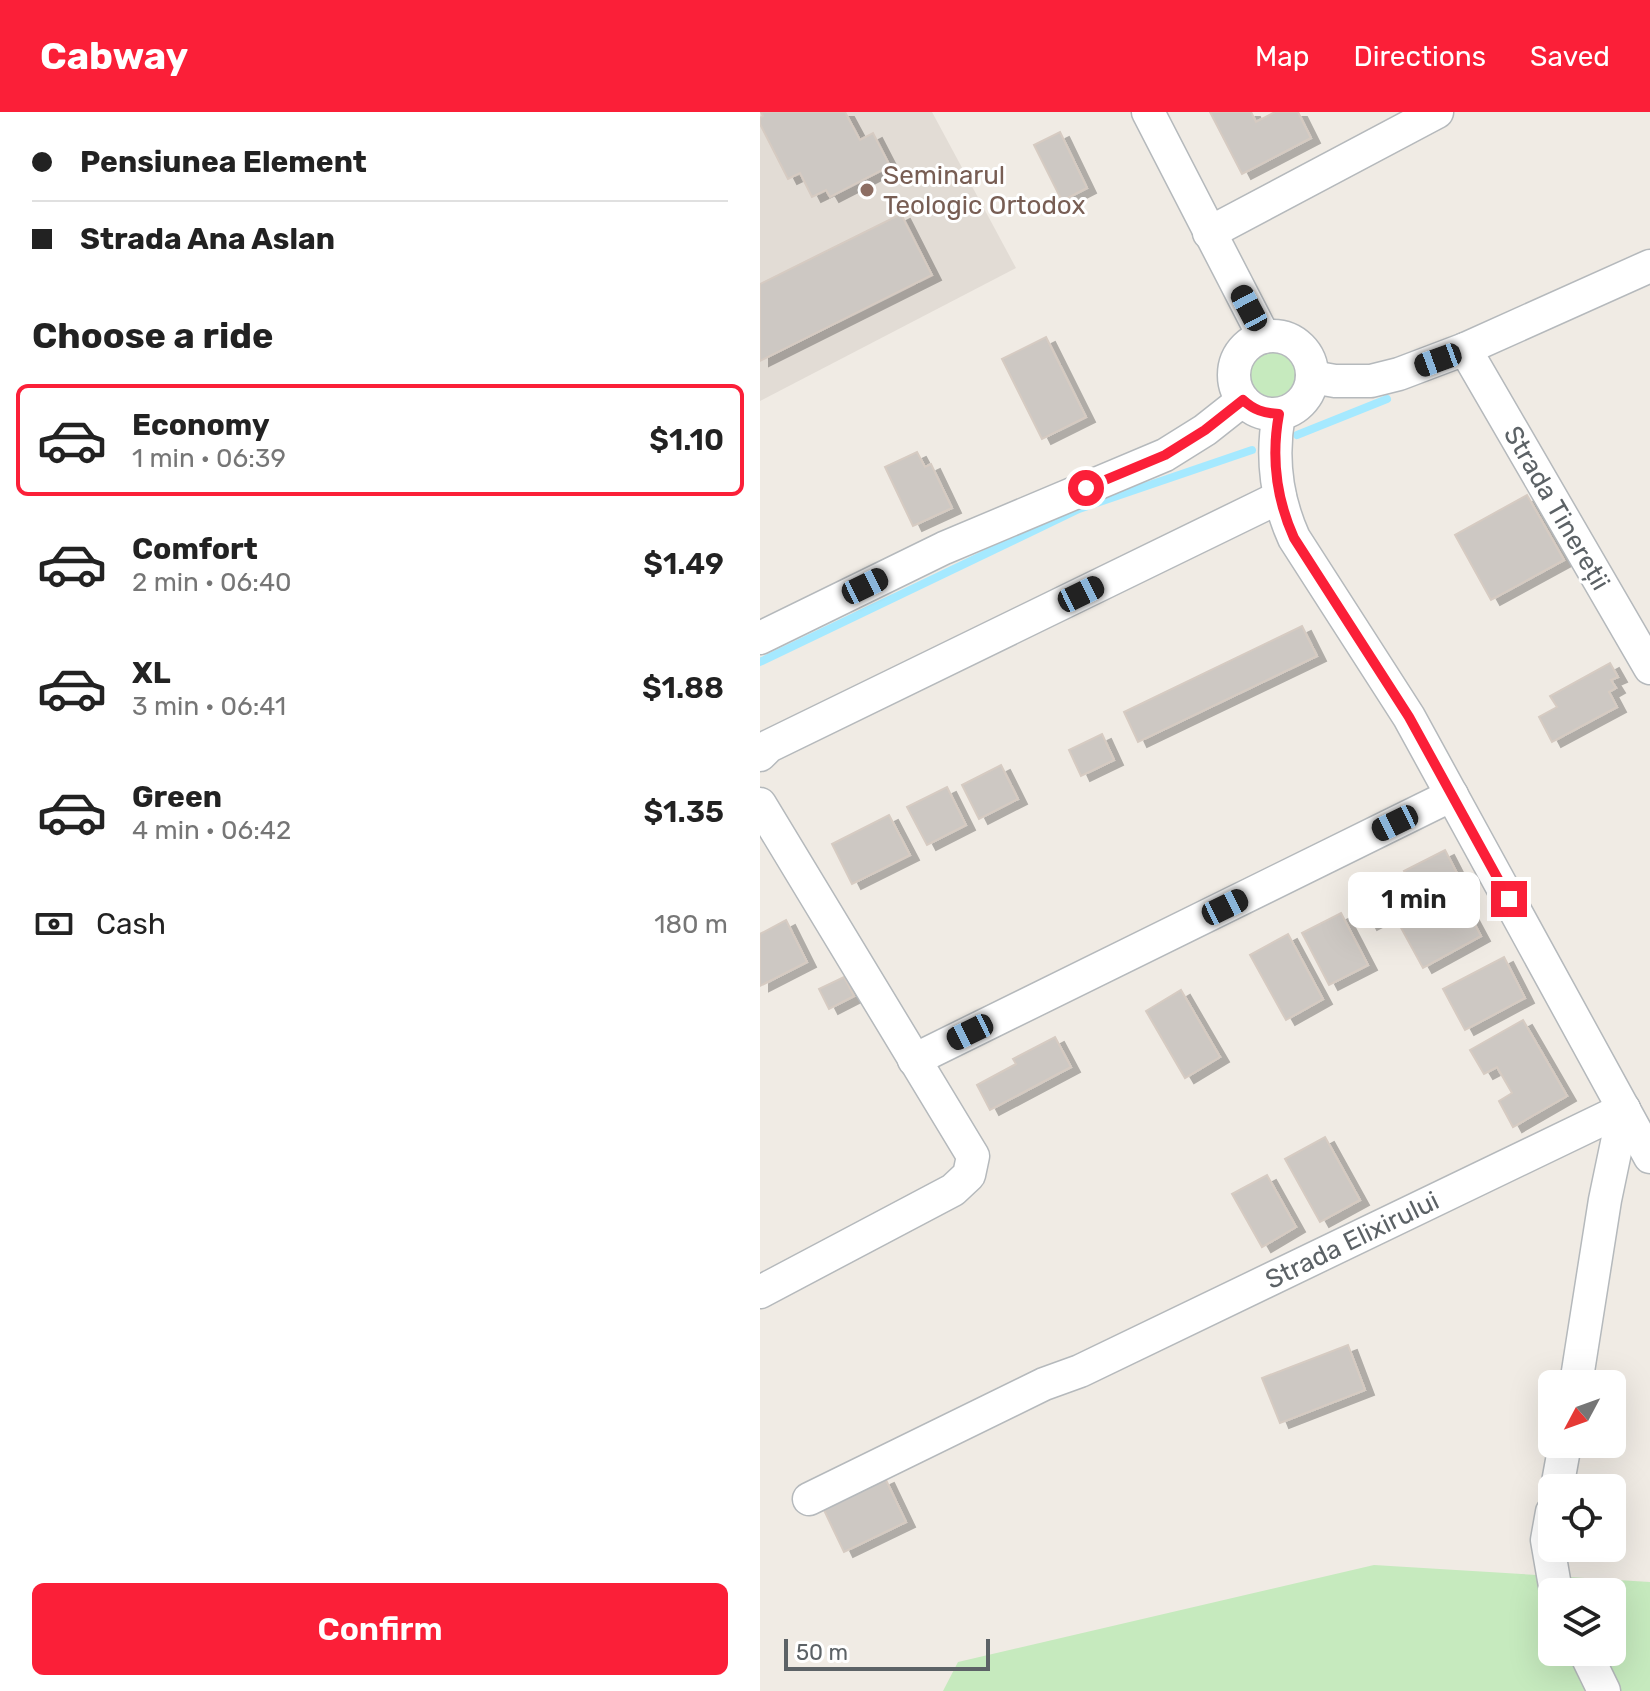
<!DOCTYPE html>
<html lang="en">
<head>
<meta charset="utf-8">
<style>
	body { margin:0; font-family:Rubik,sans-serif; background:#f2f2f2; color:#222; height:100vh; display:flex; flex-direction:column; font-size:30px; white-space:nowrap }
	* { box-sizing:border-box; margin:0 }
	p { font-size:26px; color:#767676 }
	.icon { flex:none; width:44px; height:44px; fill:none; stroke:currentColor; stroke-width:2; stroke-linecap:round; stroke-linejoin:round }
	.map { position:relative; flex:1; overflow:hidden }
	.sheet { display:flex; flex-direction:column; background:#fff; width:760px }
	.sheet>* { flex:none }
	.top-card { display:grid; align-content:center; height:176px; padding:0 32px; background:#fff }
	.needle { width:52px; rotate:229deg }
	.controls { position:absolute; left:778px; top:1258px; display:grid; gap:16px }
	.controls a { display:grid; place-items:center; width:88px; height:88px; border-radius:12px; background:#fff; box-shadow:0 8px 32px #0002; font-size:40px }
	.scale { position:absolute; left:24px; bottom:20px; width:206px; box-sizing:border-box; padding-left:8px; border:4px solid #5c6266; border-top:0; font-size:22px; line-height:28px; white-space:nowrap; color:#5c6266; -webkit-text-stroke:6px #fff; paint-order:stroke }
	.end { position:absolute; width:36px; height:36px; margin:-18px; border:10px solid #fb1f38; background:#fff; box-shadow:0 0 0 4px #fff }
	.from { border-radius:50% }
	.bubble { position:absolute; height:56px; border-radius:12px; background:#fff; box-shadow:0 8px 32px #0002; font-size:26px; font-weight:600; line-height:56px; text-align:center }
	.car { position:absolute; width:24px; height:48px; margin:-24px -12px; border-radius:10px; box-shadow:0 0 6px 2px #0007; background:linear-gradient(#222 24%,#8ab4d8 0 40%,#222 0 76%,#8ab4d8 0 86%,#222 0) }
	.top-card b { display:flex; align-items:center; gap:28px; height:76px; font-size:30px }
	.top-card b+b { border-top:2px solid #e0e0e0 }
	.top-card i { width:20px; height:20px; background:#222 }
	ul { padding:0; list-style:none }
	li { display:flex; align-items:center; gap:24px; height:112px; margin:0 16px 12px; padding:0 16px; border:4px solid transparent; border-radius:12px }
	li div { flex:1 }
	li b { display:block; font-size:30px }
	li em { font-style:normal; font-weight:600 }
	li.selected { border-color:#fb1f38 }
	li>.icon { width:72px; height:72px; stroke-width:1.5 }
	h2 { padding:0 32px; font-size:36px; line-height:96px }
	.pay { display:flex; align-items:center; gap:20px; height:88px; padding:0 32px; font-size:30px }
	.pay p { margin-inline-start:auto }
	.action { display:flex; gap:16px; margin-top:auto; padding:16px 32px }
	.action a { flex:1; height:92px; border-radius:12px; background:#fb1f38; color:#fff; font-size:32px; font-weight:600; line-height:92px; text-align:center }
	header { display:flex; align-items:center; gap:48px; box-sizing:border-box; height:112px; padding:0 40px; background:#fb1f38; color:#fff }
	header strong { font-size:38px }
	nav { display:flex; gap:44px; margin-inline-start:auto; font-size:28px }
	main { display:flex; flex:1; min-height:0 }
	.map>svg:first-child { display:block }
	.education { fill:#e2dcd5 }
	.green { fill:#c6eabe; fill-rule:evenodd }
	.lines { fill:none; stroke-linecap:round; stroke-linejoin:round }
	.stream { stroke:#a5e9ff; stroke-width:8 }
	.building { fill:#cdc8c3; stroke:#d6cbc2; stroke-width:2; filter:url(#shadow) }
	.minor-casing { stroke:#b5b9bc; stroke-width:35 }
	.minor { stroke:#fff; stroke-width:32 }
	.route { stroke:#fb1f38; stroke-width:10 }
	.education-dot { fill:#8d6e63; stroke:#fff; stroke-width:3 }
	.labels { text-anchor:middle; stroke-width:6; stroke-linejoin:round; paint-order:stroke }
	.education-label { font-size:26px; fill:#785e54; stroke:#fff; text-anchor:start }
	.street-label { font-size:26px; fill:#5c6266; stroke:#fff }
</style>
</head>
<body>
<header>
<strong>Cabway</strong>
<nav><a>Map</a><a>Directions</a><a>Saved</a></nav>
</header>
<main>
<section class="sheet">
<div class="top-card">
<b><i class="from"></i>Pensiunea Element</b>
<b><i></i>Strada Ana Aslan</b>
</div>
<h2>Choose a ride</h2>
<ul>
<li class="selected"><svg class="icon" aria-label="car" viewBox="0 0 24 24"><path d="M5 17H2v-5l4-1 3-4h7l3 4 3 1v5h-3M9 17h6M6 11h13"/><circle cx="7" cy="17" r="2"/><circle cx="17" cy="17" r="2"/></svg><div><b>Economy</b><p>1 min · 06:39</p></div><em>$1.10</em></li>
<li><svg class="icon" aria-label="car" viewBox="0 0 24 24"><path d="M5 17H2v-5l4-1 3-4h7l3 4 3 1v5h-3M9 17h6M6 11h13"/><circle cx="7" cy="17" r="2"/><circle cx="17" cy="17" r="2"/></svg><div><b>Comfort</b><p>2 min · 06:40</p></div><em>$1.49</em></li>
<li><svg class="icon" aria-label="car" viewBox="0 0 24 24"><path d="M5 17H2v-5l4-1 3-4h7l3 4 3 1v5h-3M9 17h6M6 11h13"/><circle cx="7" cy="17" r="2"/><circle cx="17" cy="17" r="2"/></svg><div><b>XL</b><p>3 min · 06:41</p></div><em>$1.88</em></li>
<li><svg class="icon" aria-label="car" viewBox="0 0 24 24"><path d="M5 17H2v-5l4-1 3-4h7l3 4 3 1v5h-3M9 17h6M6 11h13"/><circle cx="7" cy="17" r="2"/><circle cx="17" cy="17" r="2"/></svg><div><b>Green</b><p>4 min · 06:42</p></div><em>$1.35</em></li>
</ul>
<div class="pay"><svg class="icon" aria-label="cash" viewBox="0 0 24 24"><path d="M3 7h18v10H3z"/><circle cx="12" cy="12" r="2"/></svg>Cash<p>180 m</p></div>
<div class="action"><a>Confirm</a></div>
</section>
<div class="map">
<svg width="890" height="1579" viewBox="0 0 890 1579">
	<defs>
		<filter id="shadow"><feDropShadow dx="9" dy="5" stdDeviation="0" flood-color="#0004"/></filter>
	</defs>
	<rect width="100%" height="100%" fill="#f0ebe4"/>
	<path class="education" d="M0 0H172L256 156 0 289Z"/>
	<g class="green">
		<circle cx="513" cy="262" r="26"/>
		<path d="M614 1453 890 1470V1579H183L198 1550ZM792 1480H852V1540H792Z"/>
	</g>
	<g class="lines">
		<g class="stream">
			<path d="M537 323 627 287"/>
			<path d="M0 550 319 397 492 338"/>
		</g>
	</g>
	<g class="building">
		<path d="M1 0H85L100 28 113 21 130 54 70 85 66 78 52 85 40 61 28 67 0 12V6L3 4Z"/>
		<path d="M450 0H491L496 10 515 0H538L551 26 482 62Z"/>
		<path d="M300 20 327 76 302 89 274 33Z"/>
		<path d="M141 102 172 163 0 249V172Z"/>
		<path d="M286 225 326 305 282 327 242 247Z"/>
		<path d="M157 340 165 355 171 352 192 396 153 414 125 355Z"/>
		<path d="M767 383 804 448 731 488 695 423Z"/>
		<path d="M542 514 557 544 378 630 364 600Z"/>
		<path d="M850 551 858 565 851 568 856 576 849 580 857 595 792 630 779 605 797 595 790 584Z"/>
		<path d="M342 622 354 648 321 664 309 638Z"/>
		<path d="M241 653 258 687 219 707 202 673Z"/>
		<path d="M187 675 206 713 167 733 147 695Z"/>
		<path d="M129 703 150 743 92 772 72 732Z"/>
		<path d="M685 738 699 765 659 786 644 759Z"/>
		<path d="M634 765 648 792 608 813 594 785Z"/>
		<path d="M699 783 721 824 663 856 640 814Z"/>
		<path d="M581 801 608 853 569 873 542 821Z"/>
		<path d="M26 808 47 850 0 874V822Z"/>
		<path d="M528 822 563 887 526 908 490 843Z"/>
		<path d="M744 845 765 886 705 918 683 877Z"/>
		<path d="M84 865 94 884 69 897 59 877Z"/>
		<path d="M421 878 460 945 425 966 386 899Z"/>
		<path d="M763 908 807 984 753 1015 739 989 752 981 737 955 724 962 710 938Z"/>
		<path d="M295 925 311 955 230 998 217 973 256 952 253 947Z"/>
		<path d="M565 1025 600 1088 560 1110 525 1047Z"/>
		<path d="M507 1063 536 1115 502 1135 472 1082Z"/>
		<path d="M588 1233 605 1278 520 1311 502 1266Z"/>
		<path d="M125 1366 146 1410 84 1440 63 1396Z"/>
	</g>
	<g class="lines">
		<defs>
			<g id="minor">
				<path d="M388 0 504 225"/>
				<path d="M449 121 677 0"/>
				<circle cx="513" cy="263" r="39"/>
				<path d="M705 237 890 556"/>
				<path d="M552 265 575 269H611L639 262 705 237 890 154"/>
				<path d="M519 302C511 345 516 386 534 426L649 605 890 1045"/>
				<path d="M0 526 184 436 405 343 445 318 483 288"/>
				<path d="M0 643 9 634 520 385"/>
				<path d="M0 692 213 1044 209 1063 193 1078 0 1180"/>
				<path d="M154 948 692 683"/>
				<path d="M816 1272 845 1088 864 997"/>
				<path d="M797 1376 805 1332"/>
				<path d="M49 1387 284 1272 320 1259 864 997"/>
				<path d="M792 1400 787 1428 796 1480"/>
				<path d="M825 1540 844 1579"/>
			</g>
		</defs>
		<use href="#minor" class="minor-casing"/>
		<use href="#minor" class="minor"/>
	</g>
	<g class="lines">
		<path class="route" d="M326 376 405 343 445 318 483 288C494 298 503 301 519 302 511 345 516 386 534 426L649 605 749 787"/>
	</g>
	<circle class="education-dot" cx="107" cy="78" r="8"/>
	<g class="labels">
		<g class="education-label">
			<text x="123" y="72">Seminarul<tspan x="123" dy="30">Teologic Ortodox</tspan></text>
		</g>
		<g class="street-label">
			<text transform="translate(797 396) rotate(60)" y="9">Strada Tinereții</text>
			<text transform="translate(592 1128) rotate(-26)" y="9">Strada Elixirului</text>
		</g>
	</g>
</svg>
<div class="controls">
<a><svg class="needle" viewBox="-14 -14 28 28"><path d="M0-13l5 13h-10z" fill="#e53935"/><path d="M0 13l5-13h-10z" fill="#767676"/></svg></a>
<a><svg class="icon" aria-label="locate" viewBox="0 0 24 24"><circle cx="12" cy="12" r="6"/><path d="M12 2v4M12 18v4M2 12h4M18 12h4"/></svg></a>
<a><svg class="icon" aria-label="layers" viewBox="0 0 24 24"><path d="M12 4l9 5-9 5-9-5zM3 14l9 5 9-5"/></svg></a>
</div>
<div class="scale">50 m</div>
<i class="end from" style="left:326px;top:376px"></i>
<i class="end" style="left:749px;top:787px"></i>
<div class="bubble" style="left:588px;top:760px;width:132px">1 min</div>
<i class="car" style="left:489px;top:196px;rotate:332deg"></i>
<i class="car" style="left:678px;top:248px;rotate:250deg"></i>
<i class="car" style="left:105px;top:474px;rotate:64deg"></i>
<i class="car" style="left:321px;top:482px;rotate:64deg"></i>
<i class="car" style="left:635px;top:711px;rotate:244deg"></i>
<i class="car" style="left:465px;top:795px;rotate:64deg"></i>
<i class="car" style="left:210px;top:920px;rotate:244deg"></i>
</div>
</main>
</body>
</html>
